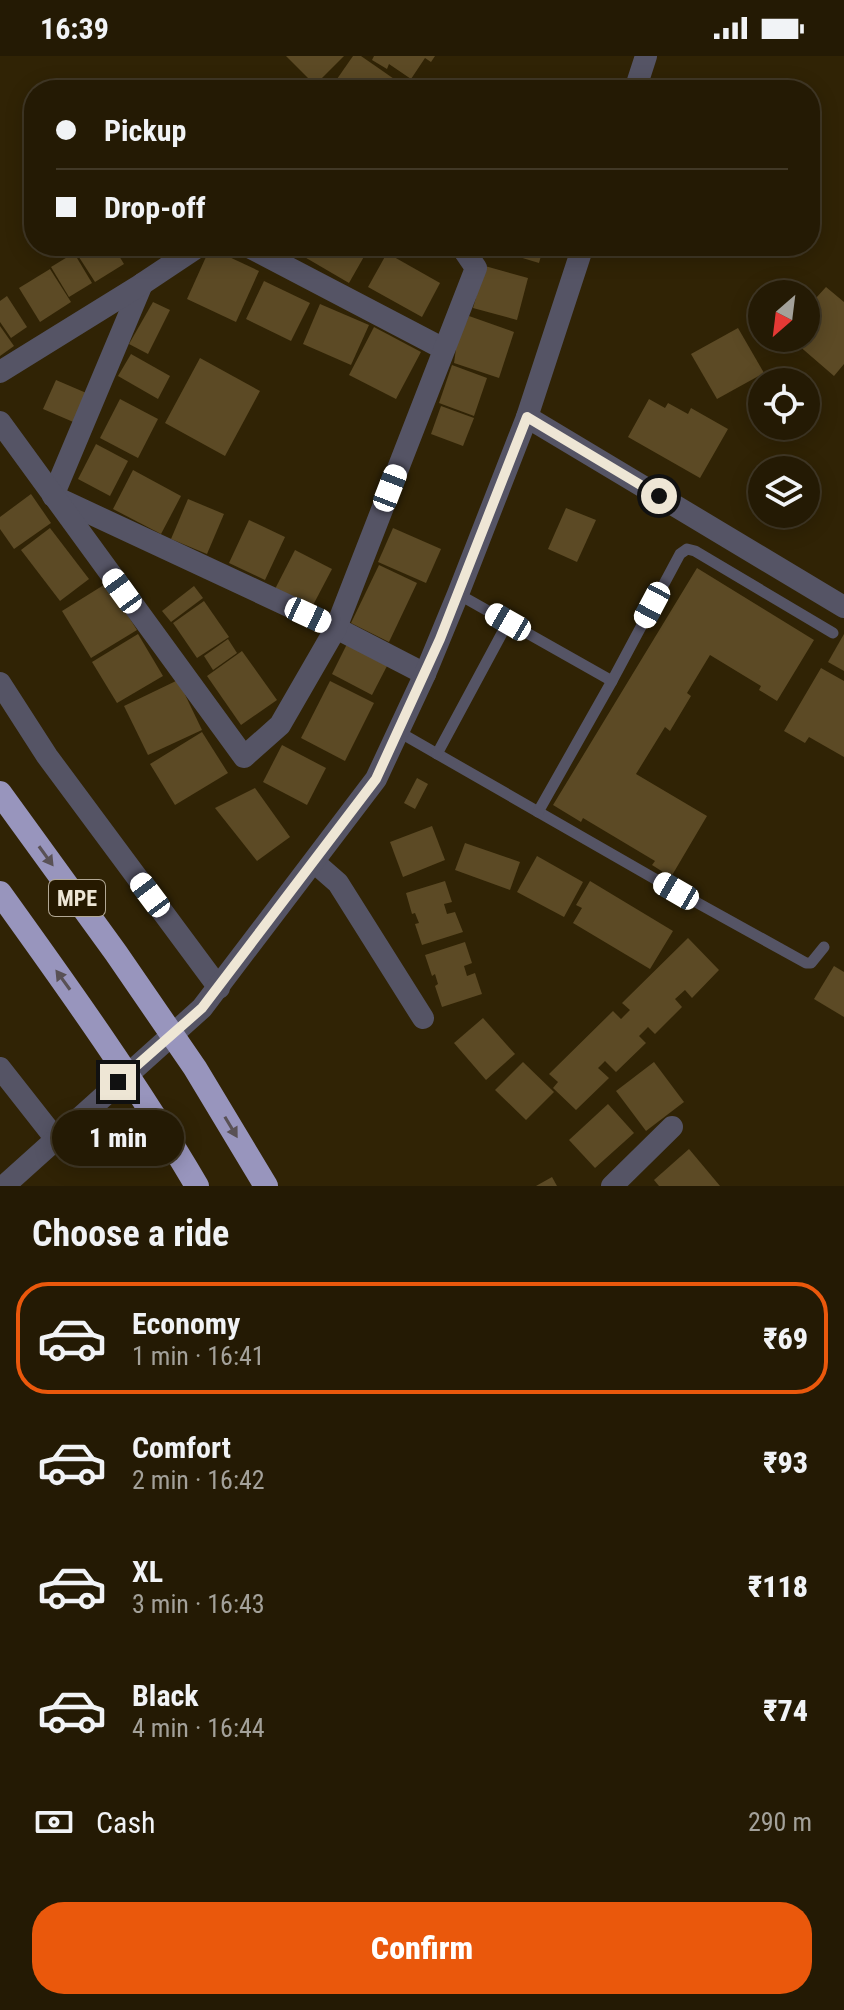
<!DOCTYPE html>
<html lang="en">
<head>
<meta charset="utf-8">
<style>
	body { margin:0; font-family:"Roboto Condensed",sans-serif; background:#302713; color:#f1f3f6; height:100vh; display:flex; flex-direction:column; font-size:30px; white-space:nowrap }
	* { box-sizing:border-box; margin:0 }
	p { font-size:26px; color:#a3a19a }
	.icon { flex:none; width:44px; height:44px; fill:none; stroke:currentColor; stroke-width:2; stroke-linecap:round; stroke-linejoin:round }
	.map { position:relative; height:1130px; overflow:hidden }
	.details { display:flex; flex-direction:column; background:#241a04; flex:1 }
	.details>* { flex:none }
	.top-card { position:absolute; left:24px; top:24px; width:796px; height:176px; border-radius:32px; box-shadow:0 4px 20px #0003,0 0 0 2px #413826; display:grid; align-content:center; height:176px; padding:0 32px; background:#241a04 }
	.needle { width:52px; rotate:208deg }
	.buttons { position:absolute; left:748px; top:224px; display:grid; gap:16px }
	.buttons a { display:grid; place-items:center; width:72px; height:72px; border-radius:50%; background:#241a04; box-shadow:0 4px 20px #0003,0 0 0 2px #413826; font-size:40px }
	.end { position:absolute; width:36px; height:36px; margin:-18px; border:10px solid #eee6d5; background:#111; box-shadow:0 0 0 4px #111 }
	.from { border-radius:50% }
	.bubble { position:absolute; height:56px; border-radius:28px; background:#241a04; box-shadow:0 4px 20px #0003,0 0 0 2px #413826; font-size:26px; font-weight:800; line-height:56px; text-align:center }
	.car { position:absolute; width:24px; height:48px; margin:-24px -12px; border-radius:10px; box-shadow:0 0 6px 2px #0007; background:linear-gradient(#fff 24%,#345 0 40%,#fff 0 76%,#345 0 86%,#fff 0) }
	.top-card b { display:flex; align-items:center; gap:28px; height:76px; font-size:30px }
	.top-card b+b { border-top:2px solid #413826 }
	.top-card i { width:20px; height:20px; background:#f1f3f6 }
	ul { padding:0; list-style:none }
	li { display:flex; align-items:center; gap:24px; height:112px; margin:0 16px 12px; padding:0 16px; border:4px solid transparent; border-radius:32px }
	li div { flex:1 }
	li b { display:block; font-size:30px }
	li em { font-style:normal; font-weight:800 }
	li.active { border-color:#ea580c }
	li>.icon { width:72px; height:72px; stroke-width:1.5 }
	h2 { padding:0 32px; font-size:36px; line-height:96px }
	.pay { display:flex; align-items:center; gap:20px; height:88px; padding:0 32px; font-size:30px }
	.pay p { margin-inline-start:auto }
	.action { display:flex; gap:16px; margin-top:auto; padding:16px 32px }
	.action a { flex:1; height:92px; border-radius:32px; background:#ea580c; color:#fff; font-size:32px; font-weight:800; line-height:92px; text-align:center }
	.status { display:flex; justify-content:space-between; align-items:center; height:56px; padding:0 40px; background:#241a04; direction:ltr }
	.status svg { height:22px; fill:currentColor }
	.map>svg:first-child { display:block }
	.building { fill:#5c4a25 }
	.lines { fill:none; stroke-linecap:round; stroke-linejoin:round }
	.lane { stroke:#555465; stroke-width:11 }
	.street { stroke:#555465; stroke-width:22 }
	.highway { stroke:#9895bd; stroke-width:24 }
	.oneway { fill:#595155 }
	.route { stroke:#eee6d5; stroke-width:10 }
	.labels { text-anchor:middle; stroke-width:6; stroke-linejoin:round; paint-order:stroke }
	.shield { fill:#261900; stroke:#b2a895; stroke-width:2 }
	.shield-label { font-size:22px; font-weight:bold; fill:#eee6d5 }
</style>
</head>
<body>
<div class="status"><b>16:39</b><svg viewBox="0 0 49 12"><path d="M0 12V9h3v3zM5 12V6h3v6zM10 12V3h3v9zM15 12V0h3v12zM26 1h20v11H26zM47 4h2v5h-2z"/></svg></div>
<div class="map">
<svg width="844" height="1130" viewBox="0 0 844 1130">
	<rect width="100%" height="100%" fill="#302305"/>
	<g class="building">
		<path d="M286 0H344L315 29Z"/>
		<path d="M353 0H361L410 34H353L337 23Z"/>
		<path d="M374 0H435L431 6 425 2 411 23 389 8 387 13 372 4Z"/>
		<path d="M88 190H113L124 208 95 226 77 198Z"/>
		<path d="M291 190H370L349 227 296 196 297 193Z"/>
		<path d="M497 190H535L543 193 539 207 496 194Z"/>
		<path d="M210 192 259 215 236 266 187 243Z"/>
		<path d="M74 197 92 227 69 241 51 211Z"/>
		<path d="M387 197 440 227 422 261 368 231Z"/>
		<path d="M485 210 528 222 517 264 473 252Z"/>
		<path d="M50 213 71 246 40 266 19 232Z"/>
		<path d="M264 225 310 247 291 285 246 263Z"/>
		<path d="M826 231 844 246V308L834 320 790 282H806V253Z"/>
		<path d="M7 240 27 271 11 282 0 266V245Z"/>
		<path d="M153 246 170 254 148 298 129 288Z"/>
		<path d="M320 248 369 269 351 309 303 288Z"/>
		<path d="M469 260 514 276 499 322 454 307 457 286Z"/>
		<path d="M0 270 14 290 0 300Z"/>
		<path d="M374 271 421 296 396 343 349 319Z"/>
		<path d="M738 272 764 317 717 343 691 298Z"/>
		<path d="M131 298 170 320 158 343 118 320Z"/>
		<path d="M200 302 260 335 225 400 165 367Z"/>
		<path d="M452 309 487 322 474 360 439 347Z"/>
		<path d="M56 324 91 339 78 368 43 353Z"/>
		<path d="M120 343 158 363 138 402 100 382Z"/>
		<path d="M649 343 665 352 668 347 688 358 691 352 728 373 700 422 628 381Z"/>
		<path d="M441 350 474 362 463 390 431 378Z"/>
		<path d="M96 388 128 405 110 440 78 423Z"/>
		<path d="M133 414 181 440 161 478 113 453Z"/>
		<path d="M31 438 51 467 14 493 0 473V461Z"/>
		<path d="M188 443 224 458 207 498 171 483Z"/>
		<path d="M566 452 596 464 577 506 548 493Z"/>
		<path d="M249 464 285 481 265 524 229 507Z"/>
		<path d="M50 472 89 523 60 545 21 494Z"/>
		<path d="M393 472 441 493 426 527 378 506Z"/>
		<path d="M295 494 332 513 311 553 274 535Z"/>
		<path d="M379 509 417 527 389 586 351 567Z"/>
		<path d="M697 512 814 584 777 645 759 634 761 630 710 599 687 637 691 640 670 675 665 671 636 718 707 760 671 821 652 809 655 805 583 762 581 766 553 749Z"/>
		<path d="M107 527 137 574 91 602 62 555Z"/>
		<path d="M194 530 203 542 171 566 162 555Z"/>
		<path d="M204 545 229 581 197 602 173 567Z"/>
		<path d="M138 578 163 620 117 647 92 606Z"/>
		<path d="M844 578V615L828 606Z"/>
		<path d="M228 583 237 597 213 614 204 600Z"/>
		<path d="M347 588 387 610 372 639 332 618Z"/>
		<path d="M242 595 277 644 241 669 207 620Z"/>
		<path d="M821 612 844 625V701L809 681 805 687 784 675Z"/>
		<path d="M178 624 202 674 148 699 124 650Z"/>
		<path d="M330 625 374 647 345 705 301 682Z"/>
		<path d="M202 676 228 717 175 749 150 708Z"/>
		<path d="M282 689 326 712 307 749 263 726Z"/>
		<path d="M417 722 428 728 415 753 404 747Z"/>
		<path d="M255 732 290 781 257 805 215 752Z"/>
		<path d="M432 770 445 804 403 821 390 786Z"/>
		<path d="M465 787 520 806 510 834 455 814Z"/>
		<path d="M537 800 583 826 564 861 517 836Z"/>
		<path d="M445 825 452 846 444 848 447 858 455 856 463 876 422 889 415 868 419 867 415 857 412 858 406 837Z"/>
		<path d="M590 825 673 875 650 913 573 867 582 852 576 849Z"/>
		<path d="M688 882 719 914 692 942 685 934 675 943 682 951 655 978 648 971 639 980 646 987 616 1016 605 1005 598 1012 609 1022 576 1054 553 1032 558 1026 549 1018 613 955 621 963 630 954 622 947Z"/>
		<path d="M465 886 472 907 464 910 467 920 475 917 482 938 442 951 435 930 438 928 435 918 432 920 425 899Z"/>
		<path d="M834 910 844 916V961L814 943Z"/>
		<path d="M483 962 515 998 486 1024 454 987Z"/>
		<path d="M523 1006 554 1036 526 1064 495 1034Z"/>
		<path d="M654 1006 684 1046 646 1075 616 1035Z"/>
		<path d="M608 1048 634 1077 595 1112 569 1084Z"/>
		<path d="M689 1093 720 1130H659L654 1124Z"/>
		<path d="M552 1121 557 1130H536Z"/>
	</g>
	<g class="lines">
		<g class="lane">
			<path d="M458 538 612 625"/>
			<path d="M399 676 676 835 806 907H811L824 891"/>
			<path d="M437 698 508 566"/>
			<path d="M538 756 612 625 680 498 687 493 695 495 833 577"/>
		</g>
		<g class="street">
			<path d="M635 34 646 0"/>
			<path d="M247 190 444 293"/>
			<path d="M142 228 53 440 336 572 425 618"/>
			<path d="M0 316 142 228 199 190"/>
			<path d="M527 361 844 551"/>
			<path d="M0 366 244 701 280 669 336 572 476 212 461 190"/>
			<path d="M0 627 47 700 219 932"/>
			<path d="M314 806 338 827 423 962"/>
			<path d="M0 1012 55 1082"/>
			<path d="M4 1130 202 952 376 723 425 618 458 538 527 361 583 190"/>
			<path d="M612 1130 672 1071"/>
		</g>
		<g class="highway">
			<path d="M0 737 116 897 195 1012 266 1130"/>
			<path d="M0 837C69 933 137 1028 197 1130"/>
		</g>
	</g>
	<defs><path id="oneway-solid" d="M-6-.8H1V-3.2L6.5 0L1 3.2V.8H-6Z" transform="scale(2)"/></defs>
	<g class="oneway">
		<use href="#oneway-solid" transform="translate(46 800) rotate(54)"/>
		<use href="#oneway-solid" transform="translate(63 924) rotate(-126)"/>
		<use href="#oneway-solid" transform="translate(231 1071) rotate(59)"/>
	</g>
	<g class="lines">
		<path class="route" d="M118 1026 202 952 376 723 440 583 527 361 659 440"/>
	</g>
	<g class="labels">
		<rect class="shield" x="49" y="824" width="56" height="36" rx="6"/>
		<g class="shield-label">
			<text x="77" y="850">MPE</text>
		</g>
	</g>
</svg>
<div class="buttons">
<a><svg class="needle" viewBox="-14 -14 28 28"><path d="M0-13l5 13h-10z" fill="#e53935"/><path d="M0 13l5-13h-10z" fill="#a3a19a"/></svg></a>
<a><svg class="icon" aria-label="locate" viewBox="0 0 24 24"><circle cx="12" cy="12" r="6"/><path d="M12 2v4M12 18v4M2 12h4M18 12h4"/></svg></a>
<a><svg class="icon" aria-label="layers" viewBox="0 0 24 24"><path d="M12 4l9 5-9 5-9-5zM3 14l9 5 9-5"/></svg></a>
</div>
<i class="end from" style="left:659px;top:440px"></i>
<i class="end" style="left:118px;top:1026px"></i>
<div class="bubble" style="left:52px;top:1054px;width:132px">1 min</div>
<i class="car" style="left:390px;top:432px;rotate:21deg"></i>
<i class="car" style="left:122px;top:535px;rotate:324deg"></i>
<i class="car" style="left:652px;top:549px;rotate:208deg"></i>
<i class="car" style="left:308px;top:559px;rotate:115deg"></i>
<i class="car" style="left:508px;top:566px;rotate:300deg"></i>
<i class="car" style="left:676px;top:835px;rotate:300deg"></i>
<i class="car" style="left:150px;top:839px;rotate:323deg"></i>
<div class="top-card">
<b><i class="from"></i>Pickup</b>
<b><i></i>Drop-off</b>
</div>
</div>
<section class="details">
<h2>Choose a ride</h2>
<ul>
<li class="active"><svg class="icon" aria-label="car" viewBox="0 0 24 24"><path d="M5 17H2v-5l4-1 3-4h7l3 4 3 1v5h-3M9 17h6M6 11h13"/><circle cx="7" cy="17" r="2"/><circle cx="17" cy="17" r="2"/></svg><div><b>Economy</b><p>1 min · 16:41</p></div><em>₹69</em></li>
<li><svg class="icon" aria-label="car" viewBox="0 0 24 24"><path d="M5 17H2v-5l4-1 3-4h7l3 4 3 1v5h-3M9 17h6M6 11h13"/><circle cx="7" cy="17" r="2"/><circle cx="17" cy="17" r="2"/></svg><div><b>Comfort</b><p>2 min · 16:42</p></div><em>₹93</em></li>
<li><svg class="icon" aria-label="car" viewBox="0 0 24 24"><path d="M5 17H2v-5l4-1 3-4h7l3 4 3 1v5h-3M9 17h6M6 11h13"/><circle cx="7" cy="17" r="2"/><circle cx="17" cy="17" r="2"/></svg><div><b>XL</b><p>3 min · 16:43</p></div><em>₹118</em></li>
<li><svg class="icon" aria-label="car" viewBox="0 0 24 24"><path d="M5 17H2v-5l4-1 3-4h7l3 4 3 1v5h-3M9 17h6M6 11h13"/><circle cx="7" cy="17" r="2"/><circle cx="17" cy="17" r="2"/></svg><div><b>Black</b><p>4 min · 16:44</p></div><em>₹74</em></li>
</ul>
<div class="pay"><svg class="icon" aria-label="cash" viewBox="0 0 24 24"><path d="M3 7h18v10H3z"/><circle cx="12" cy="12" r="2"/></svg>Cash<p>290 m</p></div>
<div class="action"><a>Confirm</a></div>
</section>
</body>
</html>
